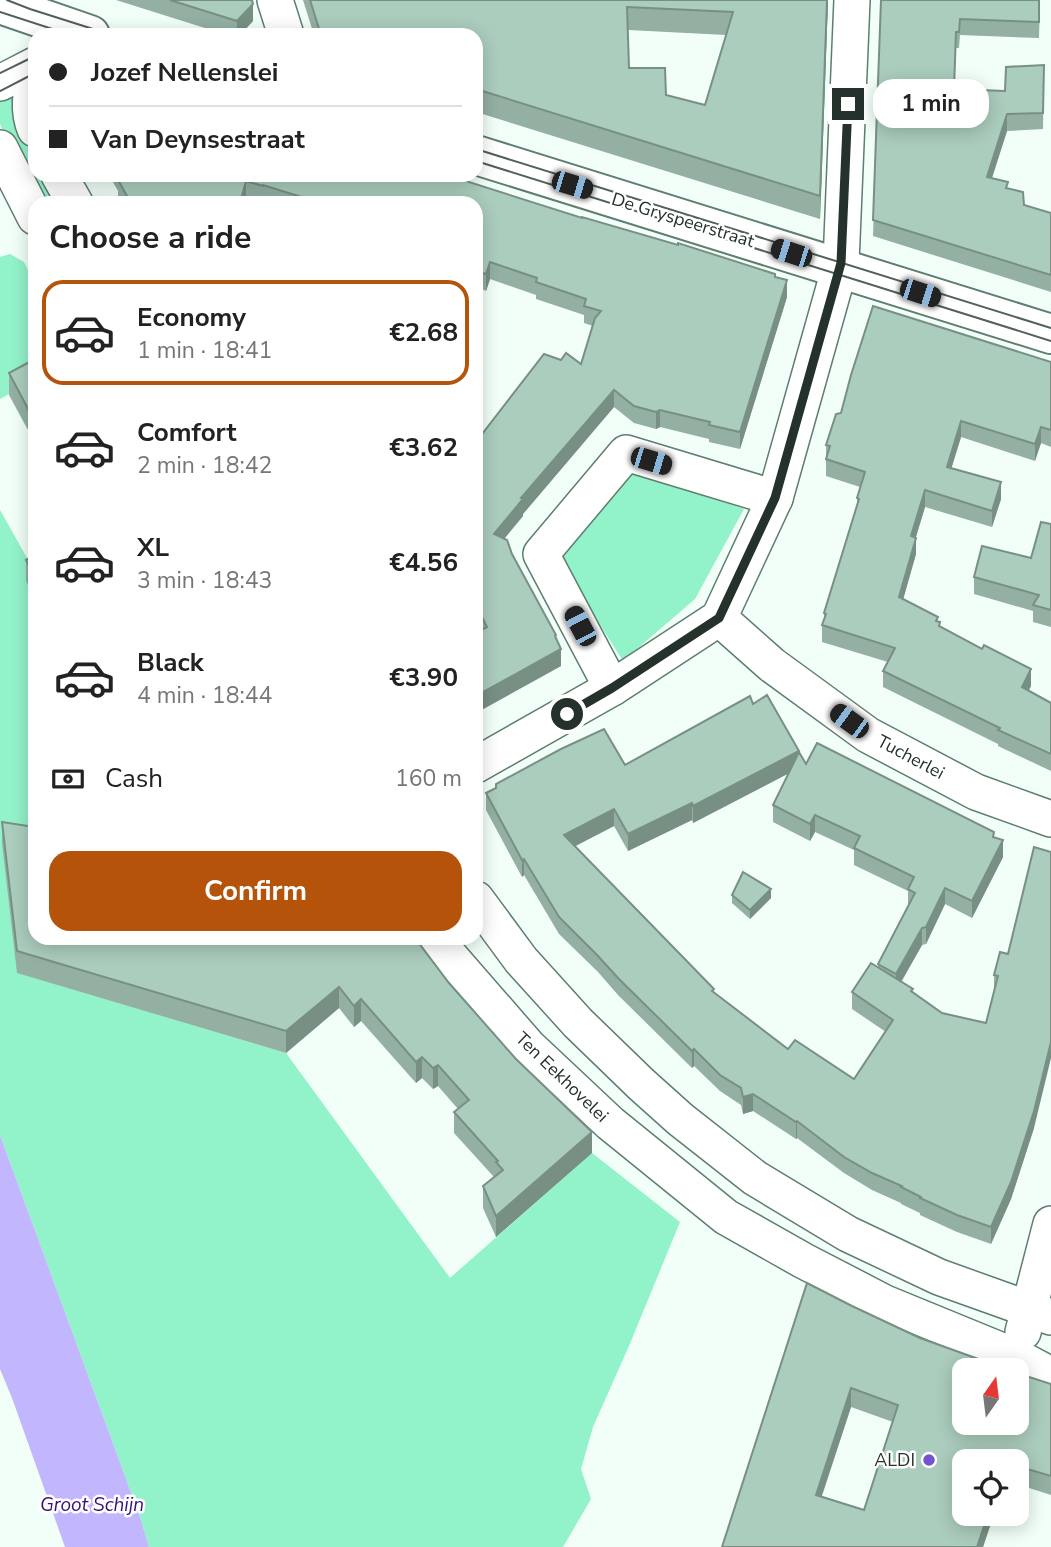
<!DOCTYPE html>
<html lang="en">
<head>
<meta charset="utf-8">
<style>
	body { margin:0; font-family:"Nunito Sans",sans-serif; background:#f2f2f2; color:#222; height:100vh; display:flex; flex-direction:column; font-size:26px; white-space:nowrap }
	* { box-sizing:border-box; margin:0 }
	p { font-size:23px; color:#767676 }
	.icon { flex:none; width:38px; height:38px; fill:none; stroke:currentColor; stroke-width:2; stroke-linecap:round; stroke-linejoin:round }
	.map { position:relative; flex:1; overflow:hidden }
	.sheet { position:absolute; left:28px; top:196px; width:455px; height:749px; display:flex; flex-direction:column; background:#fff; border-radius:21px; box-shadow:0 4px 18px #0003 }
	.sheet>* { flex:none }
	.banner { position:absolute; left:28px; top:28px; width:455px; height:154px; border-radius:21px; box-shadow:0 4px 18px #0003; display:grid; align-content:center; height:154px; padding:0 21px; background:#fff }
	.needle { width:46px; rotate:14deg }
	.buttons { position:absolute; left:952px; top:1358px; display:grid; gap:14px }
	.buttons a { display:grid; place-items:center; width:77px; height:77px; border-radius:14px; background:#fff; box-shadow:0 4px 18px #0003; font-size:35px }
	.end { position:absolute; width:32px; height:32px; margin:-16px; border:9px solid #24322b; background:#fff; box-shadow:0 0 0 4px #fff }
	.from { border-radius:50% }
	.bubble { position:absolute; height:49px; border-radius:21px; background:#fff; box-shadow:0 4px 18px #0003; font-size:23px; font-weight:700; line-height:49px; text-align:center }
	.car { position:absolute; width:21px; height:42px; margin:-21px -10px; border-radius:9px; box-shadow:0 0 5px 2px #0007; background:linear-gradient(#222 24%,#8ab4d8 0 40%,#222 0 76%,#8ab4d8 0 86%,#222 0) }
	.banner b { display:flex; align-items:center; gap:24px; height:66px; font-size:26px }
	.banner b+b { border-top:2px solid #e0e0e0 }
	.banner i { width:18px; height:18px; background:#222 }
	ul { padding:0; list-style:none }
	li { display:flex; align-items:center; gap:21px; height:105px; margin:0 14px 10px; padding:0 7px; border:4px solid transparent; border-radius:21px }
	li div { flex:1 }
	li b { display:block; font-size:26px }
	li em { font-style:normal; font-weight:700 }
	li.current { border-color:#b45309 }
	li>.icon { width:63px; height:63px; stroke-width:1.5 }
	h2 { padding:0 21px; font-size:32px; line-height:84px }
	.pay { display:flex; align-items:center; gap:18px; height:77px; padding:0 21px; font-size:26px }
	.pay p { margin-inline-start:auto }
	.cta { display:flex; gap:14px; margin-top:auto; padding:14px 21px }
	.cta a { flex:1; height:80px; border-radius:21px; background:#b45309; color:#fff; font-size:28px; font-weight:700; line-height:80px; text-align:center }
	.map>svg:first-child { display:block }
	.green { fill:#92f2c9 }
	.water { fill:#c2b6fe }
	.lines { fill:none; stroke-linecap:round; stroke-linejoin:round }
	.minor-casing { stroke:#5e7e6f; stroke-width:38 }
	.tertiary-casing { stroke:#5e7e6f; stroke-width:42 }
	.minor { stroke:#fff; stroke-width:35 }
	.tertiary { stroke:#fff; stroke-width:38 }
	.tram { stroke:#53615a; stroke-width:2 }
	.wall { fill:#93b0a3; fill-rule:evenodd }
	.shaded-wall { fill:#789084 }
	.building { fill:#abcdbd; stroke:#789084; stroke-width:2; fill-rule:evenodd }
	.route { stroke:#24322b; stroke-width:9 }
	.poi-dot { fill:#7454cd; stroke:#fff; stroke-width:2.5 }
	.labels { text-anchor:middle; stroke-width:5; stroke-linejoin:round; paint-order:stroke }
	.street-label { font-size:18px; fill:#24322b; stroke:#fff }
	.poi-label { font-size:18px; fill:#24322b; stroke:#fff; text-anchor:end }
	.water-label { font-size:19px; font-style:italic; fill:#381278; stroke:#fff }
</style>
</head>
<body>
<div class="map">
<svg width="1051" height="1547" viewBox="0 0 1051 1547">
	<rect width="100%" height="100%" fill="#f1fff8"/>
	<g class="green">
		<path d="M15 92 18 121 35 154V175H46L61 203H39L0 124V100Z"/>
		<path d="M10 254 24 262 35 284V380L0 399V257Z"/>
		<path d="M634 471 744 509 695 599 623 661 557 557Z"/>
		<path d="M0 510 35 572V848L18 973 286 1053 450 1278 592 1153 680 1222 629 1346 593 1427 581 1469 591 1499 563 1547H149L140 1517 0 1135Z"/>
	</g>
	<path class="water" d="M0 1135 140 1517 149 1547H65L12 1398 0 1369Z"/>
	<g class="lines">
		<defs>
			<g id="minor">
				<path d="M275 0 286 35"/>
				<path d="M35 72C31 92 27 110 35 129"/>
				<path d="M0 83 35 65"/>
				<path d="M0 148 35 217"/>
				<path d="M59 175 75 203"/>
				<path d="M719 618 772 665 868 735 976 792 1051 819"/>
				<path d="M612 688 541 554 626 453 775 498"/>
				<path d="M476 765 612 688 719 618 775 498 841 263 852 0"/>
				<path d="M476 899 521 960 578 1023 641 1084 680 1119 755 1178 848 1234 939 1277 1051 1317"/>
				<path d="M434 938 528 1046 610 1123 726 1217 804 1261 885 1303 1017 1357 1051 1375"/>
				<path d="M1023 1332 1051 1224"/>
			</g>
			<g id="tertiary">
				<path d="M0 4 90 35"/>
				<path d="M476 155 1051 334"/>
			</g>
		</defs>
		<use href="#minor" class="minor-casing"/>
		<use href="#tertiary" class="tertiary-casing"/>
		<use href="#minor" class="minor"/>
		<use href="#tertiary" class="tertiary"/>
		<g class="tram">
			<path d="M7 0 30 9 112 35"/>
			<path d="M0 12 71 35"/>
			<path d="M0 73 35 56"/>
			<path d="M0 91 35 73"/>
			<path d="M476 149 1051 328"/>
			<path d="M476 161 1051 341"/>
		</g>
	</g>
	<g class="wall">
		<path d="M116 0H252L253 21 240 35H227Z"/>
		<path d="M303 0H828L820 219 476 112V35H314ZM628 30 726 35 705 105 666 95 629 68Z"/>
		<path d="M881 0H1040L1039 38 960 35 959 48H956L954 89 1005 91 1044 65 1043 129 1007 131 992 178 1008 189 1024 205 1051 213V292L873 236Z"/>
		<path d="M109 175H447L582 218 775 277 787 297 740 449 709 442V439L660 427 656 429 634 423 614 407 523 514V516L504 539 556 639 561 666 476 713V633L480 630 476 622V434H482L581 364 593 326 584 323V315L536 299V295L490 279 486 291 482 289V306L476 324V203H267L263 202 262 203 246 198 245 203H121L118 197V191Z"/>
		<path d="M35 359V443L9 395V373Z"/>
		<path d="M1051 362V447L1041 443 1035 461 961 437 951 468 1001 499 992 527 925 507 916 537V554L903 599 938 622 940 626 1031 686 1028 691 1051 703V771L998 746V744L883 687V671L888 662 822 642V625L824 620V613L857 506V498L860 487 826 476V445Z"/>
		<path d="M1051 524V627L1033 622V611L974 594V577L1031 558Z"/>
		<path d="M35 555V598L26 581V560Z"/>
		<path d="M753 704 806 764 994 838 1003 857 972 918 945 904 926 944 922 945 901 982 913 992 942 1013 986 1023 994 991V975L1000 952 1034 1128 1011 1199 991 1244 957 1232 920 1215V1213L901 1204V1203L872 1190 844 1173 797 1138 796 1139 753 1111 743 1114 741 1105 720 1091 694 1066 692 1068 618 995 598 972 559 934 524 875 522 877 486 810V793L625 765ZM789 773 773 805V822L810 841 815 832 854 850V865L908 891V906L878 964V967L852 992V1009L886 1032 854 1079 788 1049 714 992 575 846 614 826 628 851 692 820 693 823Z"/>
		<path d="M2 822 35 938 449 983 592 1153 496 1237 483 1208V1186L494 1177 454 1133V1112L458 1109 438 1086 433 1089 422 1078 416 1083 361 1021 354 1027 339 1008 286 1053 17 973 2 843Z"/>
		<path d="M732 895 771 898 750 919 732 903Z"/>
		<path d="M852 1306 920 1338 986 1363 1051 1384V1495L1017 1484V1461H964L994 1514 983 1547H722ZM851 1407 893 1422 864 1510 822 1496Z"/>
	</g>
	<g class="shaded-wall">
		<path d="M827 0H828L820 219V196Z"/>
		<path d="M253 4V21L240 35H237V21Z"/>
		<path d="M1007 114V131L987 193V177Z"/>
		<path d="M246 181V198L245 203H240Z"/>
		<path d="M490 262V279L486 291V274Z"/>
		<path d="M787 280V297L740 449V432Z"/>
		<path d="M482 289V306L476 324V307Z"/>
		<path d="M614 390V407L523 514V516L494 551V534L521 498Z"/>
		<path d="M660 410V427L656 429V412Z"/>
		<path d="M961 421V437L947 483V467Z"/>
		<path d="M1041 427V443L1035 461V444Z"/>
		<path d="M1001 482V499L992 527V511Z"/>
		<path d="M925 490V507L911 553V536Z"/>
		<path d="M916 538V554L899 614V597Z"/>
		<path d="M556 635V652L561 649V666L476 713V696Z"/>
		<path d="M1031 669V686L1022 704V687Z"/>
		<path d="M799 751V768L693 823V806Z"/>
		<path d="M692 803V820L628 851V834Z"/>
		<path d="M614 809V826L564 852V835Z"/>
		<path d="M815 815V832L810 841V824Z"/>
		<path d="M1003 840V857L972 918V901Z"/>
		<path d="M524 859V875L522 877V860Z"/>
		<path d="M945 888V904L926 944V927Z"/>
		<path d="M771 889V898L750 919V910Z"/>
		<path d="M922 928V945L896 991V974Z"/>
		<path d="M339 987V1008L286 1053V1031Z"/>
		<path d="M361 999V1021L354 1027V1006Z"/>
		<path d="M1051 1042V1058L1034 1128 1011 1199 991 1244V1227Z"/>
		<path d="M694 1049V1066L692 1068V1051Z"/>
		<path d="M422 1057V1078L416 1083V1062Z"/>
		<path d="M438 1065V1086L433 1089V1068Z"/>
		<path d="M753 1094V1111L743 1114V1097Z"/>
		<path d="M797 1121V1138L796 1139V1122Z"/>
		<path d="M592 1132V1153L496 1237V1216Z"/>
		<path d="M851 1388V1407L816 1513V1495Z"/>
		<path d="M988 1514H994L983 1547H977Z"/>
	</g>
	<g class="building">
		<path d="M170 0H252L253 4 237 21Z"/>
		<path d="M310 0H827L820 196 476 89V35H321ZM627 7 733 12 705 105 666 95 665 68H629Z"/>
		<path d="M881 0H1039V22L960 19 959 32H956L954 89 1005 91 1006 67 1044 65 1043 113 1007 114 987 177 1008 182 1006 188 1023 192 1024 205 1051 213V275L873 220Z"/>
		<path d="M118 175H447L582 218V217L678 245V243L775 274V277L787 280 740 432 709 425 710 422 660 410 656 412 634 406 614 390 521 498 523 499 494 534 507 540 512 554 556 635 555 636 561 649 476 696V633L487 627 476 605V434L479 431 482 434 544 354 561 360 566 353 581 364 595 318 601 311 584 306 586 299 536 282 537 278 490 262 486 274 476 271V203H339L332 201V203H321L263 185V186L246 181 240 203H131L118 180 120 179Z"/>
		<path d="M476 285 482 289 476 307Z"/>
		<path d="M873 306 1051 362V430L1041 427 1035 444 961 421 947 467 1001 482 992 511 925 490 911 536 916 538 899 597 938 617 936 621 940 622 939 626 982 649 984 645 1031 669 1022 687 1051 703V754L998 730 1000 728 883 671 895 648 822 625 826 614 824 613 859 499 857 498 865 472 826 459 830 446 826 445 836 414 841 413 851 375Z"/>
		<path d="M35 359V422L9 373Z"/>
		<path d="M1041 522 1051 524V610L1033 605 1039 595 974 577 982 546 1031 558Z"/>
		<path d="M35 555V577L26 560Z"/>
		<path d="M767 695 799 751 693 806 692 803 628 834 614 809 564 835 714 989 712 991 788 1049 795 1040 854 1079 893 1020 852 992 871 963 913 989 911 991 942 1013 986 1023 998 976 994 975 1000 952 1008 954 1034 847 1051 852V1042L1034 1111 1011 1182 991 1227 957 1215 920 1198 921 1197 901 1187 902 1186 872 1173 844 1157 797 1121 796 1122 753 1094 743 1097 741 1088 720 1075 694 1049 692 1051 618 978 598 956 559 917 524 859 522 860 486 793 496 788V784L561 749 604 729 625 765 750 696 753 704Z"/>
		<path d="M817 743 994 832 993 837 1003 840 972 901 945 888 926 927 922 928 896 974 878 964 915 893 908 889 914 877 854 848 860 836 815 815 810 824 773 805 799 752 806 764Z"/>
		<path d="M2 822 35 827V938H415L449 983 516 1059 592 1132 496 1216 483 1186 503 1170 496 1162 498 1161 454 1112 469 1100 438 1065 433 1068 422 1057 416 1062 361 999 354 1006 339 987 286 1031 17 951Z"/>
		<path d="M743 872 771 889 750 910 732 895Z"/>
		<path d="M807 1283 852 1306 920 1338 1009 1370H964V1423H1017V1373L1051 1384V1476L1017 1466V1461H964V1514H988L977 1547H722ZM851 1388 898 1405 864 1510 816 1495Z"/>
	</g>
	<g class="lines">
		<path class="route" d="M567 714 612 688 719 618 775 498 841 263 848 104"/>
	</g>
	<circle class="poi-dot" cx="929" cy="1460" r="7"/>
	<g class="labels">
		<g class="street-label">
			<text transform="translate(683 220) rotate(17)" y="6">De Gryspeerstraat</text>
			<text transform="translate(911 757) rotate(28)" y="6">Tucherlei</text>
			<text transform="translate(562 1077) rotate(44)" y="6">Ten Eekhovelei</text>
		</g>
		<g class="poi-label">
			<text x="915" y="1466">ALDI</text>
		</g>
		<g class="water-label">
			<text x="92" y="1511">Groot Schijn</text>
		</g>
	</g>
</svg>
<div class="buttons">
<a><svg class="needle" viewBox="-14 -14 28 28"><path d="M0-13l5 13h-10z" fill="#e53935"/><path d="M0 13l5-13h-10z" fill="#767676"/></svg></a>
<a><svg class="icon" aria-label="locate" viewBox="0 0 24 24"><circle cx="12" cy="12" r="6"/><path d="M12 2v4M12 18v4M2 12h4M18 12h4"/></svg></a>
</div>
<i class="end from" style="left:567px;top:714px"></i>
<i class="end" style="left:848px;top:104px"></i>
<div class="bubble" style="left:873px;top:79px;width:116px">1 min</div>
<i class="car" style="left:572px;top:185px;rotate:107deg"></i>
<i class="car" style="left:791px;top:253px;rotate:288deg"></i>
<i class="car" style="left:920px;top:293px;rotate:108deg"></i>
<i class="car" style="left:651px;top:461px;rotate:107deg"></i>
<i class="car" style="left:580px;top:626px;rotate:332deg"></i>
<i class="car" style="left:849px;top:721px;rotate:306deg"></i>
<div class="banner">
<b><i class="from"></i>Jozef Nellenslei</b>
<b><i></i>Van Deynsestraat</b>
</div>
<section class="sheet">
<h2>Choose a ride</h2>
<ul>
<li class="current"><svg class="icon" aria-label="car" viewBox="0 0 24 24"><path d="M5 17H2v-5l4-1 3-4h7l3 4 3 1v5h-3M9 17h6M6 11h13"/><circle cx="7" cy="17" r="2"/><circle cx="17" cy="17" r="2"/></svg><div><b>Economy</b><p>1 min · 18:41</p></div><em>€2.68</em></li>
<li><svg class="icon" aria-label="car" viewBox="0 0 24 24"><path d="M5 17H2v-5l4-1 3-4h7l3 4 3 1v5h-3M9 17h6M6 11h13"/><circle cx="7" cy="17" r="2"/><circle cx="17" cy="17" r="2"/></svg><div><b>Comfort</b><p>2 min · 18:42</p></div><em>€3.62</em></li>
<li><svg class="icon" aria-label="car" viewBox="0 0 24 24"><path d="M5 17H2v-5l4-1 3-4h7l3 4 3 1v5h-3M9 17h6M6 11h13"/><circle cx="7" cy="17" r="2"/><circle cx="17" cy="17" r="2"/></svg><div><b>XL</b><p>3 min · 18:43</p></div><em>€4.56</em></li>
<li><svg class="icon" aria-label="car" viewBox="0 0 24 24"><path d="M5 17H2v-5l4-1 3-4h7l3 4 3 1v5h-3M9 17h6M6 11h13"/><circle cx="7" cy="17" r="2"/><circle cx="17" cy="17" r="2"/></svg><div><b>Black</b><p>4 min · 18:44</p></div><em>€3.90</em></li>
</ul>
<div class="pay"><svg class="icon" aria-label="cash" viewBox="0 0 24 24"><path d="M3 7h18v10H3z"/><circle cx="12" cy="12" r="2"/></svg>Cash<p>160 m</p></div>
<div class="cta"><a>Confirm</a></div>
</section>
</div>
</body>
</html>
